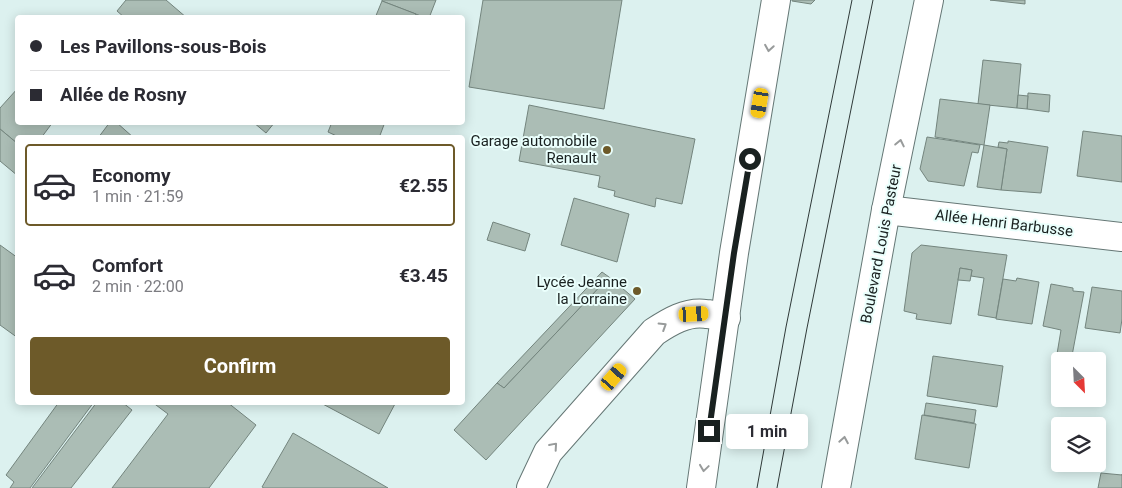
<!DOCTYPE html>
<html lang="en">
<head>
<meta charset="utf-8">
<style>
	body { margin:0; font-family:Roboto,sans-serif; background:#f7f7f7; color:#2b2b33; height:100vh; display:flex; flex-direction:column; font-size:19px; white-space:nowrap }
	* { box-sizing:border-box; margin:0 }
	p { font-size:16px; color:#7c7c81 }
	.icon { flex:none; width:28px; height:28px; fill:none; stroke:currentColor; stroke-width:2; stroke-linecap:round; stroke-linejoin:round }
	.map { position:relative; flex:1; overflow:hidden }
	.details { position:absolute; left:15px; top:135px; width:450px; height:270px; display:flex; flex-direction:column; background:#fff; border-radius:5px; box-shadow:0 2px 12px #0003 }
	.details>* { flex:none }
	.hud { position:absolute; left:15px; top:15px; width:450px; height:110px; border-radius:5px; box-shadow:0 2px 12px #0003; display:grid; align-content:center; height:110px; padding:0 15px; background:#fff }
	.needle { width:32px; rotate:156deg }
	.tools { position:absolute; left:1051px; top:352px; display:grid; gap:10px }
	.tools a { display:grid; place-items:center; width:55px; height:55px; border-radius:5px; background:#fff; box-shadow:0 2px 12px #0003; font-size:25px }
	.end { position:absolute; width:22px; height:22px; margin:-11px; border:6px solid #192120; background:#fff; box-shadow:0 0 0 2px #fff }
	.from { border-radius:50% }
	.bubble { position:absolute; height:35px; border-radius:5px; background:#fff; box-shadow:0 2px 12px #0003; font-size:16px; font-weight:700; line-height:35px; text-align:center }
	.car { position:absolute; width:15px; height:30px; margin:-15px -8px; border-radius:6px; box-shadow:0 0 4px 1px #0007; background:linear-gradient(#f5c518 24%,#345 0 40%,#f5c518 0 76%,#345 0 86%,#f5c518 0) }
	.hud b { display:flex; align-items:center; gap:18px; height:48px; font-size:19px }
	.hud b+b { border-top:1px solid #e1e1e2 }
	.hud i { width:12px; height:12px; background:#2b2b33 }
	ul { padding:9px 0 0; list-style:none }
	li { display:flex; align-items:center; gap:15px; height:82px; margin:0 10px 8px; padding:0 5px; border:2px solid transparent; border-radius:5px }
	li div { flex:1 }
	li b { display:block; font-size:19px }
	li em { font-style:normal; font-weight:700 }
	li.active { border-color:#6d5a29 }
	li>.icon { width:45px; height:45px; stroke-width:1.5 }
	.cta { display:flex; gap:10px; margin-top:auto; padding:10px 15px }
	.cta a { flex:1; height:58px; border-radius:5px; background:#6d5a29; color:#fff; font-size:20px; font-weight:700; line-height:58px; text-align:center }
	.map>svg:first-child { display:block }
	.building { fill:#abbdb5; stroke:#74857e }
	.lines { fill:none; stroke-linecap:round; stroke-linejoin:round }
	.minor-casing { stroke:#657775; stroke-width:30 }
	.minor { stroke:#fff; stroke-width:28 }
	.tram { stroke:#2f3938; stroke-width:1 }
	.oneway { stroke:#989b9b }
	.route { stroke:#192120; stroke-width:6 }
	.poi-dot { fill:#6d5a29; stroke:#eafffc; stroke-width:2 }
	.labels { text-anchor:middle; stroke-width:4; stroke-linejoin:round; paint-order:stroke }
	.poi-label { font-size:15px; fill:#192120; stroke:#eafffc; text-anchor:end }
	.street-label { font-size:15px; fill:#192120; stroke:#eafffc }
</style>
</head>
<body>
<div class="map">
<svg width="1122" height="488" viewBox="0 0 1122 488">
	<rect width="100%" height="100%" fill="#dcf1ef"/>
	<g class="building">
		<path d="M126 0H166L187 18H125L117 11Z"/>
		<path d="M382 0H436L429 18H426L382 1Z"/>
		<path d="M483 0H622L604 109 469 87Z"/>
		<path d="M792 0H815L811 4 792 1Z"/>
		<path d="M990 0H1025V4Z"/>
		<path d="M382 1 416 14 414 18H375Z"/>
		<path d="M983 60 1021 64 1017 108 978 104Z"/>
		<path d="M18 88V122H53L41 138H18V144L0 129V108Z"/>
		<path d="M1028 93 1050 95 1049 112 1027 109Z"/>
		<path d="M1018 95 1028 96 1027 109 1017 108Z"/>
		<path d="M940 99 990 105 984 145 935 137Z"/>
		<path d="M529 105 695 139 682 204 656 198 655 207 614 196 615 191 598 187 600 176 519 161Z"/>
		<path d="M110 122H116L134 138H98Z"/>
		<path d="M253 122H275L266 133Z"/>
		<path d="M332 122H385L379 138H341L328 132Z"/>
		<path d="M0 129 18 144V176L0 161Z"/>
		<path d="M1083 131 1122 136V182L1077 176Z"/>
		<path d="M927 137 980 145 978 153 972 152 964 186 928 181 920 169Z"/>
		<path d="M1008 141 1048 147 1041 193 1001 190 1007 149 998 147 999 142 1008 143Z"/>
		<path d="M984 145 1007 149 1001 190 977 187Z"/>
		<path d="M574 198 629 214 617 262 561 245Z"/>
		<path d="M493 222 530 234 525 251 487 240Z"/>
		<path d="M0 245 18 258V338L0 325Z"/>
		<path d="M921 245 1007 255 996 318 978 315 984 278 971 276 972 270 960 268 951 324 916 319 917 314 904 311 912 253Z"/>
		<path d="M960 268 972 270 970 281 958 280Z"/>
		<path d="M602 272 609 277 504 388 497 383Z"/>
		<path d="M609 277 635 299 486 460 454 430 497 383 504 388Z"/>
		<path d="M1017 278 1039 282 1032 324 996 319 1003 279 1016 281Z"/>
		<path d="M1051 284 1073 288V291L1084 292 1071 361H1060V373L1054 372 1061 330 1043 326Z"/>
		<path d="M1092 287 1122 291V319L1120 333 1085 328Z"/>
		<path d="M933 356 1003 366 997 407 927 396Z"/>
		<path d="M1071 399H1088L1087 405 1070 402Z"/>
		<path d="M59 402H94L30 488H10L14 482 6 475Z"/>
		<path d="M97 402H122L132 410 71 488H32Z"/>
		<path d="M152 402H227L256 425 209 488H112L168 414Z"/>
		<path d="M319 402H396L379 434Z"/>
		<path d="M926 403 976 410 974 423 924 415Z"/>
		<path d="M922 415 976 424 969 468 915 459Z"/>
		<path d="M293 433 388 488H264L262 487Z"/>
		<path d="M1101 473 1122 475V474V488H1098Z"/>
	</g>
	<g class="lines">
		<defs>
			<g id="minor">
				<path d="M886 210 1122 237"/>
				<path d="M531 488 548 452 654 332C669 322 687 311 706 314 712 314 719 316 726 318"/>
				<path d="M701 488 734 253 776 0"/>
				<path d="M836 488 886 210 929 0"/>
			</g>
		</defs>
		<use href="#minor" class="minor-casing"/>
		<use href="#minor" class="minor"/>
		<g class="tram">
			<path d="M757 488 786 327 852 0"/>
			<path d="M777 488 807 328 873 0"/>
		</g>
	</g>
	<defs><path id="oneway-chevron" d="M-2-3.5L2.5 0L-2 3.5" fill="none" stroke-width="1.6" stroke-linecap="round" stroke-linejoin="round" transform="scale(1.25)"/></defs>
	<g class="oneway">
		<use href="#oneway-chevron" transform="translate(769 48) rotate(99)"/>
		<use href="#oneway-chevron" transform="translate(900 143) rotate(-78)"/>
		<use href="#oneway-chevron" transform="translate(663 326) rotate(-32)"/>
		<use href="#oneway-chevron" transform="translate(844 440) rotate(-80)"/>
		<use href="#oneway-chevron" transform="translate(554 446) rotate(-49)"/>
		<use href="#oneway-chevron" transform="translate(704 468) rotate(98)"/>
	</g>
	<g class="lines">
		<path class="route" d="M709 431 734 253 750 159"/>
	</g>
	<g class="poi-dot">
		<circle cx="607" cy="150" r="5"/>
		<circle cx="637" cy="291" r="5"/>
	</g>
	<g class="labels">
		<g class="poi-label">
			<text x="597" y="146">Garage automobile<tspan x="597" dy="17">Renault</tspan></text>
			<text x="627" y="287">Lycée Jeanne<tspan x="627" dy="17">la Lorraine</tspan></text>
		</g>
		<g class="street-label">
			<text transform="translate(1004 223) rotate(7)" y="5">Allée Henri Barbusse</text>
			<text transform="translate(881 244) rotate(-79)" y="5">Boulevard Louis Pasteur</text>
		</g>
	</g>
</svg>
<div class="tools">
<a><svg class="needle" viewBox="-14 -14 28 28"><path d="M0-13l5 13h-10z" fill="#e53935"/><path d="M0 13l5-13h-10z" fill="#7c7c81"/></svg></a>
<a><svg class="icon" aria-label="layers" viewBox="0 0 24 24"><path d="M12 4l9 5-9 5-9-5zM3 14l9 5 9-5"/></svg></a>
</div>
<i class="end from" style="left:750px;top:159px"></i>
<i class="end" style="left:709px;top:431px"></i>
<div class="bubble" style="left:726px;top:414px;width:82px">1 min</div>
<i class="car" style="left:760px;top:103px;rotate:190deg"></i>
<i class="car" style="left:694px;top:314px;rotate:87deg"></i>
<i class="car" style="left:614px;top:377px;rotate:41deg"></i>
<div class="hud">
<b><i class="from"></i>Les Pavillons-sous-Bois</b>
<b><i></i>Allée de Rosny</b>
</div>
<section class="details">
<ul>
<li class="active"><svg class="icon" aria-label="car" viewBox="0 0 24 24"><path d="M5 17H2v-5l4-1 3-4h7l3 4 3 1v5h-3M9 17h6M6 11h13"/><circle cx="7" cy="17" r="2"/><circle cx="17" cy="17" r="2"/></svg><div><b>Economy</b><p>1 min · 21:59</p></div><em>€2.55</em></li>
<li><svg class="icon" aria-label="car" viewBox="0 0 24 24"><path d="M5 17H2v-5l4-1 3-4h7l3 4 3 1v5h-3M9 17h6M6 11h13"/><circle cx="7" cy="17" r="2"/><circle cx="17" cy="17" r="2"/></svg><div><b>Comfort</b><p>2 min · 22:00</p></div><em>€3.45</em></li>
</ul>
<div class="cta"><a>Confirm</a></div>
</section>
</div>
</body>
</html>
